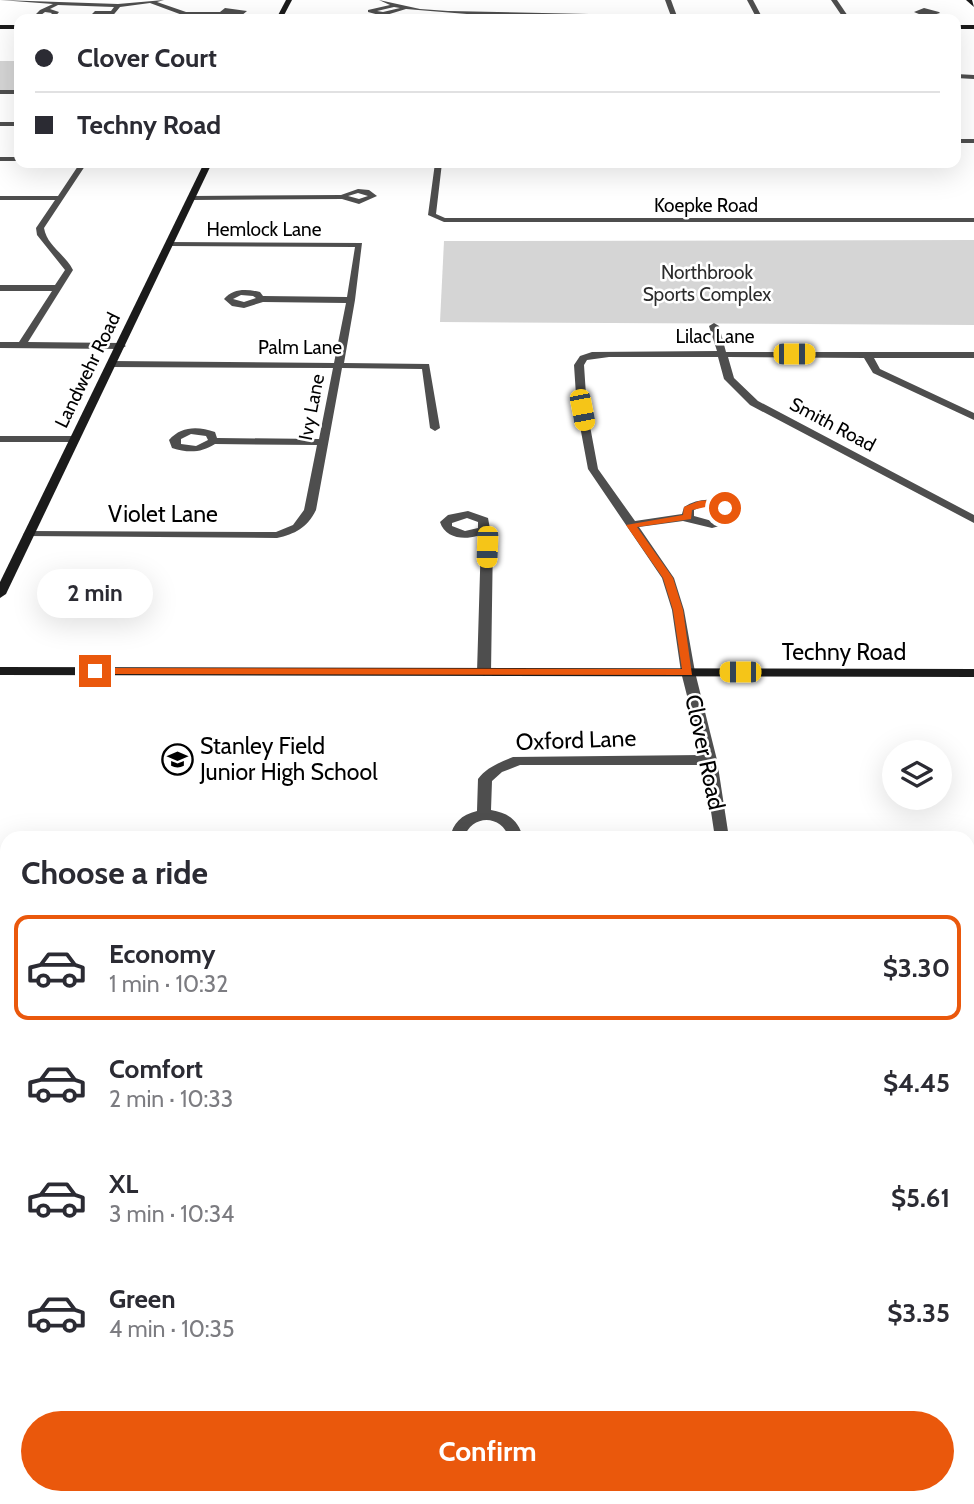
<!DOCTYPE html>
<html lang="en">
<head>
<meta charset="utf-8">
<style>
	body { margin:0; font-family:Cabin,sans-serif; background:#f7f7f7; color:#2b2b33; height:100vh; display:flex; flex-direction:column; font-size:26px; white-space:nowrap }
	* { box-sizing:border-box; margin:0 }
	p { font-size:23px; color:#7c7c81 }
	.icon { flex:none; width:38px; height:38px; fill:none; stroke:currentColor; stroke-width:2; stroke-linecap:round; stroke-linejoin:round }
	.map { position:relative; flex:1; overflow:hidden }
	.drawer { position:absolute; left:0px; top:831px; width:975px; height:674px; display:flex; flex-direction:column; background:#fff; border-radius:21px 21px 0 0; box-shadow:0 7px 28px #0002 }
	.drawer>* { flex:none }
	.hud { position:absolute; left:14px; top:14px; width:947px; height:154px; border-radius:14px; box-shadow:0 7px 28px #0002; display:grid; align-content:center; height:154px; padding:0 21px; background:#fff }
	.buttons { position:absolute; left:882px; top:740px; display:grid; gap:14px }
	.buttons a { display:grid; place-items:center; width:70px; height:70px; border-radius:50%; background:#fff; box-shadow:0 7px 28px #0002; font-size:35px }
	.end { position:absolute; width:32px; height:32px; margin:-16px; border:9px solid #ea580c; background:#fff; box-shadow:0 0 0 4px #fff }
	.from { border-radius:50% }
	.bubble { position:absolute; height:49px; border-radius:24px; background:#fff; box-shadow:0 7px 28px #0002; font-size:23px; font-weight:800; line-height:49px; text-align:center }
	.car { position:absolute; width:21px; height:42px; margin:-21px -10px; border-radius:9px; box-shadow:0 0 5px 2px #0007; background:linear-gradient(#f5c518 24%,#345 0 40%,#f5c518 0 76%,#345 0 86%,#f5c518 0) }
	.hud b { display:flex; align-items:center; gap:24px; height:66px; font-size:26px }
	.hud b+b { border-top:2px solid #e1e1e2 }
	.hud i { width:18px; height:18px; background:#2b2b33 }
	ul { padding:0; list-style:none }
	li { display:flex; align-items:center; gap:21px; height:105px; margin:0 14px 10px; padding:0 7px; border:4px solid transparent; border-radius:14px }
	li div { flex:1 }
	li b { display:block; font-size:26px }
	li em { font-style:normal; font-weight:800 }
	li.on { border-color:#ea580c }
	li>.icon { width:63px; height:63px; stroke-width:1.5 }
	h2 { padding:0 21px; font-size:32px; line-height:84px }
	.cta { display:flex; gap:14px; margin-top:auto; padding:14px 21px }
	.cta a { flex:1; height:80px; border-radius:42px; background:#ea580c; color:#fff; font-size:28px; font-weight:800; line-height:80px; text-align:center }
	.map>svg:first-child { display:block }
	.green { fill:#d5d5d5 }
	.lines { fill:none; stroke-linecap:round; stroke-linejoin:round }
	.minor { fill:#4e4e4e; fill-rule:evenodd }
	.secondary { fill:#1b1b1b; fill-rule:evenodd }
	.route { fill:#ea580c }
	.labels { text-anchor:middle; stroke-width:5; stroke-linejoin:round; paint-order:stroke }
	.far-street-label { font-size:19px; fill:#000; stroke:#fff }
	.far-park-label { font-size:19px; fill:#2c2c2c; stroke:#fff }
	.street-label { font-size:23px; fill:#000; stroke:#fff }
	.poi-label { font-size:23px; fill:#000; stroke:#fff; text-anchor:start }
</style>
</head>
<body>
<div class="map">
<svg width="974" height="1504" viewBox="0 0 974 1504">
	<rect width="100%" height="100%" fill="#fff"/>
	<g class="green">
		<rect x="0" y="61" width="19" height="29"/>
		<path d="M974 240V325L440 322 444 241Z"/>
		<rect x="0" y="897" width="7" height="80"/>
	</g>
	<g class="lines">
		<g class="minor">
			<path d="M0 0 118 4 164 0 157 2 186 12H220L225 8 247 11 241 16H185L150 3 120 7 110 19 89 17 95 11H111L114 7 58 5 50 9 59 12 54 18 33 17 40 10 53 4ZM45 12 52 13 50 15H41ZM98 14H109L107 16H96Z"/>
			<path d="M379 0 420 9 448 11 589 14 479 15 406 9 383 16 368 12V10L390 5ZM394 7 400 8 383 12 377 11Z"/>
			<path d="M665 0H671L678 19H672Z"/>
			<path d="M747 0H753L763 19H757Z"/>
			<path d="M831 0H837L850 19H844Z"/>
			<path d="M924 8 939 12 940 13 926 17 914 12Z"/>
			<path d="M956 74 974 75V79L956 78Z"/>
			<rect x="0" y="90" width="19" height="4"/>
			<rect x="0" y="122" width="19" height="4"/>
			<rect x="956" y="139" width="18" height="4"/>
			<rect x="0" y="157" width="19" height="4"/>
			<path d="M80 163H87L44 228C47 246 65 254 73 270L28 342 121 343 126 346 121 349 0 348V342H19L52 291H0V285H55L65 270 37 235 36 228 55 200H0V196H58Z"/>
			<path d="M435 163H442L436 214 445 218H974V222H444L428 215Z"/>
			<path d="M358 189 369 190 377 196 359 204 342 199 192 200 188 198 192 196 341 195ZM358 193 368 196 359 199 348 196Z"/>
			<path d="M167 242 362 243 355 300 344 363 429 364 440 428 435 431 430 428 422 369 342 368 316 510C307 528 295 534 277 538L25 536 23 534 29 531 276 532 293 525 304 510 317 445 215 444C201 453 188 453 172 448L169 440C181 426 198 426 215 432L217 438 319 439 333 368 112 367 107 364 112 361 334 363 346 303 263 302 244 308 232 306 224 299C233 288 247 289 260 292L263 296 347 297 355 247 170 246H167ZM241 295 253 296 256 298 244 302 233 299ZM191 434 206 436 208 440 196 446 181 444V439Z"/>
			<path d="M714 323 719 326 726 352H974V358H874L880 369 974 413V420L873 373 864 358 728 357 734 378 758 401 974 515V523L750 405 724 379 718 357H609L587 360 584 365 587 410 598 469 635 521 682 514 684 507C702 496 723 497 736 515L731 523 712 528 683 521 639 527 674 578 684 610 695 672 717 760 729 838H715L704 765H520L502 772 492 781 491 810C509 813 519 821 523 838H509C502 814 471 814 464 838H450C453 823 461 815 477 811L478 779C487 767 499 763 513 757L702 755 681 672 672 610 662 578 588 469 577 410 574 365 580 356 592 352 717 351 709 326ZM704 506 718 509 724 515 722 519 712 521 694 516V510Z"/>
			<path d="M0 436H75L80 439 75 442H0Z"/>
			<path d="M468 511 488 518 490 529 487 532 493 538 491 672 484 676 477 672 481 539 477 536C463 540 445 538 440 522L448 515ZM467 518 478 522V528L465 531 452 526V523Z"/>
			<path d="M968 856 974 857V867L968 866Z"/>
			<path d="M968 896 974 898V910L968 908Z"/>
			<path d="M0 1312 7 1313V1333L0 1332Z"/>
			<rect x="968" y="1395" width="6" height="22"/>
			<rect x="460" y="1498" width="22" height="6"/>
		</g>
		<g class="secondary">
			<path d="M286 0H292L282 19H276Z"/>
			<path d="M966 0H972L974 7Z"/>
			<rect x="0" y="25" width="19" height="4"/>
			<rect x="956" y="25" width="18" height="4"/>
			<path d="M204 163H212L6 594 0 598V582Z"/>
			<path d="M0 667 974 669V677L0 675Z"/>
		</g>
	</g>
	<path class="route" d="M711 500 730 508 725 511 710 506 692 510 691 519 637 527 673 578 683 610 692 675 95 674 89 671 95 668 682 669 673 610 663 578 626 525 683 515 684 507 699 501Z"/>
	<defs>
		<symbol id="school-ring" viewBox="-11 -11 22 22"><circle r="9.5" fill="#fff" stroke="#000" stroke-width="1.5"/><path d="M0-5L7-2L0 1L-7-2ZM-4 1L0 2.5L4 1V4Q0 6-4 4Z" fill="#000"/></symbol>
	</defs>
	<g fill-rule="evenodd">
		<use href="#school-ring" x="160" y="742" width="35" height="35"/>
	</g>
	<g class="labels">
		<g class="far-street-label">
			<text x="706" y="212">Koepke Road</text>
			<text x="264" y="236">Hemlock Lane</text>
			<text x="715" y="343">Lilac Lane</text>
			<text x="300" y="354">Palm Lane</text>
			<text transform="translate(87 370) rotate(-64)" y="7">Landwehr Road</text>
			<text transform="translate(311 407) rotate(-79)" y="7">Ivy Lane</text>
			<text transform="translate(833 424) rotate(28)" y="7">Smith Road</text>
		</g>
		<g class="far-park-label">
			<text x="707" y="279">Northbrook<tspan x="707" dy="22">Sports Complex</tspan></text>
		</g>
		<g class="street-label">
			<text x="163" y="522">Violet Lane</text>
			<text x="844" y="660">Techny Road</text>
			<text transform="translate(576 740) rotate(-2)" y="8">Oxford Lane</text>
			<text transform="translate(705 752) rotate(78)" y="8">Clover Road</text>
		</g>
		<g class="poi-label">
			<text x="200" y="754">Stanley Field<tspan x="200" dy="26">Junior High School</tspan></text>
		</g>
	</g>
</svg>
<div class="buttons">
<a><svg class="icon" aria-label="layers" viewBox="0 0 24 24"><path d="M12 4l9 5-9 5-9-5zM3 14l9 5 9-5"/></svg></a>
</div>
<i class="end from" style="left:725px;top:508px"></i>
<i class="end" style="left:95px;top:671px"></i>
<div class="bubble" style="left:37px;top:569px;width:116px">2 min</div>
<i class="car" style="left:794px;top:354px;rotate:90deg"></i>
<i class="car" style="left:582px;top:410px;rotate:169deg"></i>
<i class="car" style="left:487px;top:547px;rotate:182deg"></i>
<i class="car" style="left:740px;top:672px;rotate:270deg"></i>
<div class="hud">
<b><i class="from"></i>Clover Court</b>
<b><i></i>Techny Road</b>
</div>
<section class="drawer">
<h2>Choose a ride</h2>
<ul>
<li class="on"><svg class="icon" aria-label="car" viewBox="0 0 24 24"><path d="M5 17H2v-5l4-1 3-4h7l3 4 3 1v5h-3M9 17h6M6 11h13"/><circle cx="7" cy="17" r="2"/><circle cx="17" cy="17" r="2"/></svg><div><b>Economy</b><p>1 min · 10:32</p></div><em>$3.30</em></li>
<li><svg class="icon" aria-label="car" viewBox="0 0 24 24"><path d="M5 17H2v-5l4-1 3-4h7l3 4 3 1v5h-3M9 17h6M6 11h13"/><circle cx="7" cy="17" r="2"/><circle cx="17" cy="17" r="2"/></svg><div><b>Comfort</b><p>2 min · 10:33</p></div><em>$4.45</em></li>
<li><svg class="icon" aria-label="car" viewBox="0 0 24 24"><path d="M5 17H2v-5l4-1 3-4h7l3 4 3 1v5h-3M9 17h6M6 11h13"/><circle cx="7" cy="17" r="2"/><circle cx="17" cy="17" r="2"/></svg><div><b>XL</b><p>3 min · 10:34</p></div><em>$5.61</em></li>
<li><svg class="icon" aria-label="car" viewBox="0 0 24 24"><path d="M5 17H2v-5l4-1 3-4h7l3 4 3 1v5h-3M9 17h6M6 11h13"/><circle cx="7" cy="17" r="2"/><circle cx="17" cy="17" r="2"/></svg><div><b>Green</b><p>4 min · 10:35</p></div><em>$3.35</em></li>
</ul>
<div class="cta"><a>Confirm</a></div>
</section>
</div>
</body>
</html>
